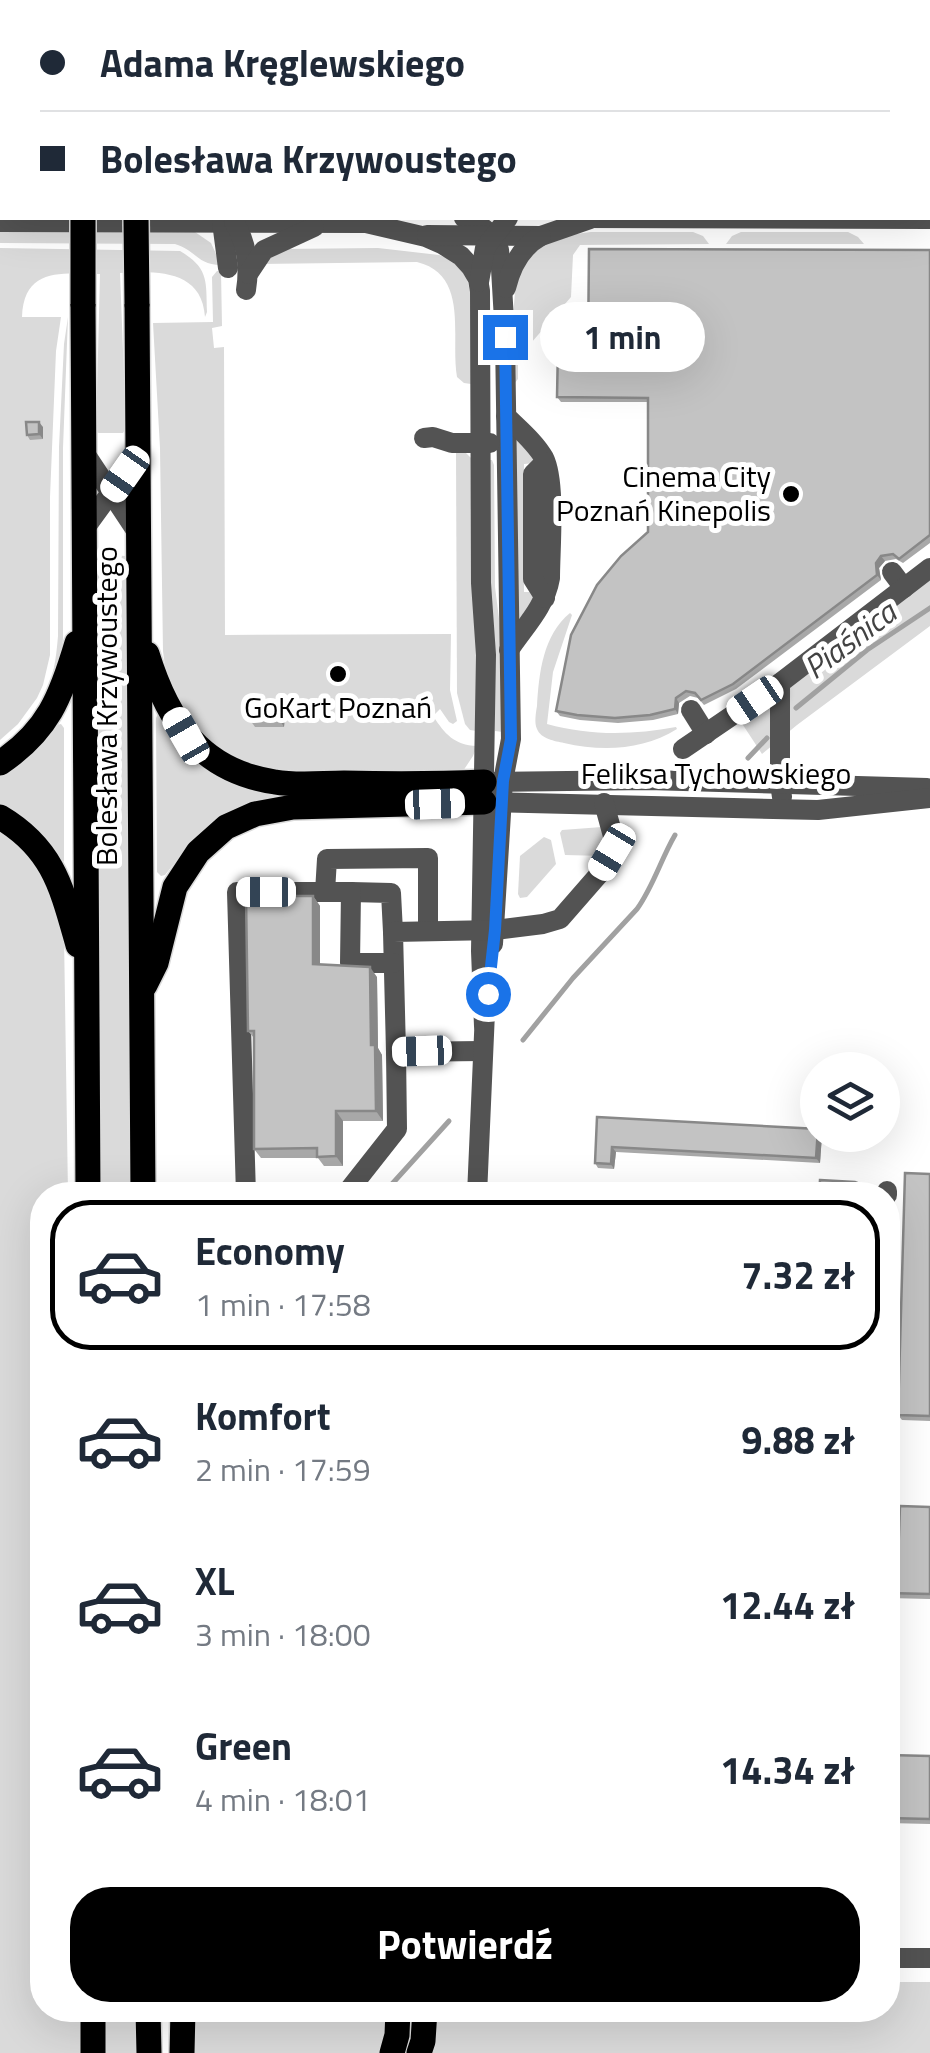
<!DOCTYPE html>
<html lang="pl">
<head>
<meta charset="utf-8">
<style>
	body { margin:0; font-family:"Titillium Web",sans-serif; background:#f2f2f3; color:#1f2937; height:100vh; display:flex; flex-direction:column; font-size:38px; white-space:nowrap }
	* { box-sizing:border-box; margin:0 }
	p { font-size:32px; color:#747a83 }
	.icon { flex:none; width:55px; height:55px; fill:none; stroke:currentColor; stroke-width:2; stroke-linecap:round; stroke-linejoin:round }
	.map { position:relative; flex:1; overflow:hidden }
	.drawer { position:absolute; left:30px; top:1182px; width:870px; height:840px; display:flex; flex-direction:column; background:#fff; border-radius:40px; box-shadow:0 10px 40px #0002 }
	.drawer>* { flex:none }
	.guide { position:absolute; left:0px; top:0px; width:930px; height:220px; box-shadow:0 10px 40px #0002; display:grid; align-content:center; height:220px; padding:0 40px; background:#fff }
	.buttons { position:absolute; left:800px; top:1052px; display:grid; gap:20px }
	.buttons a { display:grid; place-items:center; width:100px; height:100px; border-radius:50%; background:#fff; box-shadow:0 10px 40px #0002; font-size:50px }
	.end { position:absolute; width:45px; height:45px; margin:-22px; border:12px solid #1a73e8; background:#fff; box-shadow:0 0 0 5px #fff }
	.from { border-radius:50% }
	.bubble { position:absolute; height:70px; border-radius:35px; background:#fff; box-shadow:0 10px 40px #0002; font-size:32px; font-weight:700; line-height:70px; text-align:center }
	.car { position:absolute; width:30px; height:60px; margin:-30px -15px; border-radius:12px; box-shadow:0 0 8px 2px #0007; background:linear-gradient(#fff 24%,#345 0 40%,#fff 0 76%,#345 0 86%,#fff 0) }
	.guide b { display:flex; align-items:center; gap:35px; height:95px; font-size:38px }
	.guide b+b { border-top:2px solid #e0e1e3 }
	.guide i { width:25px; height:25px; background:#1f2937 }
	ul { padding:18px 0 0; list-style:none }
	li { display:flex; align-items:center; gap:30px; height:150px; margin:0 20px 15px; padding:0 20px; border:5px solid transparent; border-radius:40px }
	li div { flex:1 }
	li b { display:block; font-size:38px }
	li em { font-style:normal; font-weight:700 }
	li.selected { border-color:#000 }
	li>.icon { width:90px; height:90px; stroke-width:1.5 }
	.primary-button { display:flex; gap:20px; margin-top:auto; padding:20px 40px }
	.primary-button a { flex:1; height:115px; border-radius:40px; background:#000; color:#fff; font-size:40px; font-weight:700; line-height:115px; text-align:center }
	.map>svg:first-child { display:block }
	.green { fill:#dadada }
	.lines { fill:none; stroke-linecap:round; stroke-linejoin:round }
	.stream { stroke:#a1a1a1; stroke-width:5 }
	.major-casing { stroke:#dbdbdb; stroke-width:28 }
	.minor { stroke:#535353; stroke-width:20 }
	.major { stroke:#000; stroke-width:25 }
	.major-bridge-casing { stroke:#dbdbdb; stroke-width:28; stroke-linecap:butt }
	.major-bridge { stroke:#000; stroke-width:25 }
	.wall { fill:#a8a8a8 }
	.shaded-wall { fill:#888 }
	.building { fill:#c3c3c3; stroke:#888; stroke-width:2.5 }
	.route { stroke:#1a73e8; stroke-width:12 }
	.poi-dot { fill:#000; stroke:#fff; stroke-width:4 }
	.labels { text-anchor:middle; stroke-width:10; stroke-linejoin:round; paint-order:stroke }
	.poi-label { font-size:30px; fill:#000; stroke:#fff; text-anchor:end }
	.street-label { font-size:30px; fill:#000; stroke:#fff }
	.water-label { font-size:32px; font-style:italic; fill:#424242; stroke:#fff }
</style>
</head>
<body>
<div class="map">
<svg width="930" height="2053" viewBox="0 0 930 2053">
	<rect width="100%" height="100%" fill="#fff"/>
	<g class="green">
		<path d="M0 0H930V207H928V2H2V213H0Z"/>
		<path d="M0 231 195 232 211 243 221 265C197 265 196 250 175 244L0 243Z"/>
		<path d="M591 232H693L703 236 709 244 580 245 573 255 571 297 518 358V379L514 384 510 356 516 278 520 264 553 237Z"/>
		<path d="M741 232H848L858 237 864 244H726L732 236Z"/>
		<path d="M0 248 180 251C209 268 206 281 207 312L205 317C202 269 156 271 120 273L126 428 123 433H99L96 432 100 274C63 274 24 266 22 317H61L56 351 50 497V655L43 685 37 698 18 724 0 740Z"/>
		<path d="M378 248 439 255 450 259 466 275 471 295V384L464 383 457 377C450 338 470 275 417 262L259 264 280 249Z"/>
		<path d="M217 271H221L222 326 212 328 214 348 224 347 225 635 451 634 450 690 457 721 453 724 449 722 440 709 433 716C445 734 454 745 477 746L473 756 463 771 272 775 203 743 167 682 163 651 160 448 153 323 213 322 212 277Z"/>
		<path d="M68 317 63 448V638L61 664 45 709 13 739C46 702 54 686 58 636L59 447 64 344Z"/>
		<path d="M512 432 529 447 536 463 524 464V592H536V597L514 628Z"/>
		<path d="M465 452 471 458 478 657 477 731 470 730 465 724 457 693 456 453Z"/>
		<path d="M490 460H492L494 465 495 587 504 658 503 732 495 731V656L490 579Z"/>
		<path d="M99 554 125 556 127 558 131 1195H101L97 558Z"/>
		<path d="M930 580V626L797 725 762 754 741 722Z"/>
		<path d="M570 613 572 615 553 672 547 724C590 736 633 735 676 727L677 729C643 750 603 752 564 743 555 741 541 739 537 729 534 723 536 712 537 706 539 673 543 635 570 613Z"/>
		<path d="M158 714H161L213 770 463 790 216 821 195 837 165 875 161 876 157 872V866L156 718Z"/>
		<path d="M61 724 64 728V861L60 863 0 810V774L56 725Z"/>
		<path d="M0 827 42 866 64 936 68 1195H42V2010H81V2053H0Z"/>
		<path d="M602 827 605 834 603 856 565 855 560 833 562 830Z"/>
		<path d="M544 837 551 840 556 864 527 897 520 898 518 894 520 856Z"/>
		<path d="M888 1982H930V2053H429L434 2010H888Z"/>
		<rect x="107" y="2010" width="29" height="43"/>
		<path d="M194 2010H387L388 2023 381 2053H191Z"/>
	</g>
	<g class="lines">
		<g class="stream">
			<path d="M796 708 867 650 930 608"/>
			<path d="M748 758 767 738"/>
			<path d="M523 1040 573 978 637 909C653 887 661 859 675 835"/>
			<path d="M382 1195 449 1121"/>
		</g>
		<defs>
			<g id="major">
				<path d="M81 0V2"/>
				<path d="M135 0V2"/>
				<path d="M83 304 88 1195"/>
				<path d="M137 304 143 1195"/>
				<path d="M147 654C168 722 201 771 275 782 297 786 322 783 344 783 391 784 437 784 484 782"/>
				<path d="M0 763C48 731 61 697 77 643"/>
				<path d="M0 817C54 849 62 889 78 945"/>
				<path d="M145 985 156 963 175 887 198 852 226 827 255 814 293 807 484 802"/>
				<path d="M93 2010V2053"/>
				<path d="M148 2010 149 2053"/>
				<path d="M182 2053 183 2010"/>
				<path d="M392 2053 397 2035 398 2010"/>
				<path d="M419 2053 423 2041 425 2010"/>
			</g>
		</defs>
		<use href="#major" class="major-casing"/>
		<g class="minor">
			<path d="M19 2 20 0"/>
			<path d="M464 218 477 223 493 236 499 250 501 269 505 337 511 739 503 781 493 944"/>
			<path d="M583 218 930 219"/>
			<path d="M0 222 366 223 426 237 442 244 461 256 471 267 478 279 480 291 481 583 486 655 481 951 484 1026"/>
			<path d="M222 222 228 268"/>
			<path d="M234 222C247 243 250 265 246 290"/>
			<path d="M427 235 541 236 590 219"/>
			<path d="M248 274 264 250 314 227"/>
			<path d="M479 282 485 248 508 218"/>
			<path d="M506 288C511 267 521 247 541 236"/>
			<path d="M506 416C519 429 535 442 544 458 556 482 550 549 550 578 545 607 525 626 509 650"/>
			<path d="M424 438 433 437 452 443H490"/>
			<path d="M84 452 139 535"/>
			<path d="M83 531 138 455"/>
			<path d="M892 572 904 588"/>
			<path d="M545 598 533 579V474L545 462"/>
			<path d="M780 683V783L782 797"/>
			<path d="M691 710 706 734"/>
			<path d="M683 749 780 683 930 568"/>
			<path d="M491 782 648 780 927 788"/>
			<path d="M491 802 818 810 930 798"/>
			<path d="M325 892 327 859 428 858V930"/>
			<path d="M351 892 391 893 393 932"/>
			<path d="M482 1051 396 1052 393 932 495 930 543 924 560 919 601 872 613 853V836L604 803"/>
			<path d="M246 1195 237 892H351L350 963H393"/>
			<path d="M345 1195 397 1129 396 1052"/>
			<path d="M477 1195 485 1012"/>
			<path d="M887 1195V1191"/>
			<path d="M888 1958H930"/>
		</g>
		<use href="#major" class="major"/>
		<defs>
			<g id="major-bridge">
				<path d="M83 218V304"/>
				<path d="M136 218 137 304"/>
			</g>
		</defs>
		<use href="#major-bridge" class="major-bridge-casing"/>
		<use href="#major-bridge" class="major-bridge"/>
	</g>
	<g class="wall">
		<path d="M930 250V543L903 563 896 559 885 561 879 568 881 580 736 689 704 705 698 698 690 696 679 703 678 714 653 720 618 723 580 720 560 716 556 711 648 532V402H561L557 397 588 349Z"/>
		<path d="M43 427V439L30 440 27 435Z"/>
		<path d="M278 705 285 715 284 727H255L248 717Z"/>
		<path d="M313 896 320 906V964L377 977 378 1048 382 1055 383 1121H343V1166H324L318 1158H261L254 1149V1038L248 1031Z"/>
		<path d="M597 1117 822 1135 820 1163 616 1152 614 1169 598 1168 595 1163Z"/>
		<path d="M930 1174V1421L902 1420 898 1415Z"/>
		<path d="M930 1507V1599L888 1598V1561H898Z"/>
		<path d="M888 1755 930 1756V1824L888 1823Z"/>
	</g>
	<g class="shaded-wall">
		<path d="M39 422 43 427V439L39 434Z"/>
		<path d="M881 556 885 561 879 568 881 580 877 575 876 563Z"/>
		<path d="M676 698 679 703 678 714 675 709Z"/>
		<path d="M278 705 285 715 284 727 278 717Z"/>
		<path d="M313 896 320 906V974L313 964Z"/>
		<path d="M370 967 377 977 378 1048 382 1055 383 1121 376 1111 371 1045Z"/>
		<path d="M336 1111 343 1121V1166L336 1156Z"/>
		<path d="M818 1135H822L820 1163 816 1158Z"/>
		<path d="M612 1147 616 1152 614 1169 611 1164Z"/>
	</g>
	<g class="building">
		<path d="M589 249 930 250V535L899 559 893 554 881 556 876 563 877 575 733 684 701 700 695 693 686 691 676 698 675 709 650 715 615 718 577 715 556 711 571 635 597 585 621 556 648 532V398L557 397 558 347 588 349Z"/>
		<path d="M26 422H39V434L27 435Z"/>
		<path d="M248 704 278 705V717H248Z"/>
		<path d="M246 896H313V964L370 967 371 1045H375L376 1111H336V1156L317 1157V1148L254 1149V1031H248Z"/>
		<path d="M597 1117 818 1129 816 1158 612 1147 611 1164 595 1163Z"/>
		<path d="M905 1173 930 1174V1416L898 1415Z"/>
		<path d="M820 1180 855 1182 865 1186V1195H819Z"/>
		<path d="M900 1506 930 1507V1594L888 1593V1561H898Z"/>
		<path d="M888 1755 930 1756V1819L888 1818Z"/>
	</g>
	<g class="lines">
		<path class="route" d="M488 994 495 930 503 781 511 739 505 337"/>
	</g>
	<g class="poi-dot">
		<circle cx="791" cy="494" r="10"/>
		<circle cx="338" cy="674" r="10"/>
	</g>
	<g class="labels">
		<g class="poi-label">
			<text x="771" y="487">Cinema City<tspan x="771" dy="34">Poznań Kinepolis</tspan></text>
			<text x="338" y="718" text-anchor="middle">GoKart Poznań</text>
		</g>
		<g class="street-label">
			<text transform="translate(107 706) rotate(-90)" y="10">Bolesława Krzywoustego</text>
			<text x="716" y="784">Feliksa Tychowskiego</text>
		</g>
		<g class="water-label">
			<text transform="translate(850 640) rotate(-37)" y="11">Piaśnica</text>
		</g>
	</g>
</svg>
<div class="buttons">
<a><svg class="icon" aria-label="layers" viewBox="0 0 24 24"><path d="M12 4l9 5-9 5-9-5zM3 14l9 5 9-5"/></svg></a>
</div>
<i class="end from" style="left:488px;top:994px"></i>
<i class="end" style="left:505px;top:337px"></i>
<div class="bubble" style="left:540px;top:302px;width:165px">1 min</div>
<i class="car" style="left:125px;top:474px;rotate:215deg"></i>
<i class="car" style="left:755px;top:700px;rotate:236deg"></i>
<i class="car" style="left:186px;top:736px;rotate:330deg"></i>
<i class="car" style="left:435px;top:804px;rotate:88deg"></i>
<i class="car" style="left:612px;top:852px;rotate:211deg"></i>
<i class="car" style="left:266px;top:892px;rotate:270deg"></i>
<i class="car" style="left:422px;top:1051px;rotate:268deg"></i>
<div class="guide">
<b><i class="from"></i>Adama Kręglewskiego</b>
<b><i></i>Bolesława Krzywoustego</b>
</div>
<section class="drawer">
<ul>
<li class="selected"><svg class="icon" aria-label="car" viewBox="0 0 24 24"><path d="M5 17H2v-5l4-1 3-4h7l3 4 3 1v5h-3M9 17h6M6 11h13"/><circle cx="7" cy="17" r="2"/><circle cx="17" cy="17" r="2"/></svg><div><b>Economy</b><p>1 min · 17:58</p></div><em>7.32 zł</em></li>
<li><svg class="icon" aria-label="car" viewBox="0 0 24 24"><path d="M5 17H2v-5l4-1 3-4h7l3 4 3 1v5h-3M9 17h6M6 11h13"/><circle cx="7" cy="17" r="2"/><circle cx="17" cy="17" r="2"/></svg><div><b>Komfort</b><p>2 min · 17:59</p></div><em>9.88 zł</em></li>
<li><svg class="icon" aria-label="car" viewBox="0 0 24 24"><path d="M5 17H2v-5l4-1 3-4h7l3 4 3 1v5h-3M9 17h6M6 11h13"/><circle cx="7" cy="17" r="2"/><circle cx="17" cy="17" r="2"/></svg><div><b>XL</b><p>3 min · 18:00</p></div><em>12.44 zł</em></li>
<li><svg class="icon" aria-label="car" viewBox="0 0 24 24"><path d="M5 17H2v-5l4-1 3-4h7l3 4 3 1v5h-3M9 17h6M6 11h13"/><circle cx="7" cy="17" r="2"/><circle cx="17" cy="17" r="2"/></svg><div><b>Green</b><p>4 min · 18:01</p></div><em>14.34 zł</em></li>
</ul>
<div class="primary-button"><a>Potwierdź</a></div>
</section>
</div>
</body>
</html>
